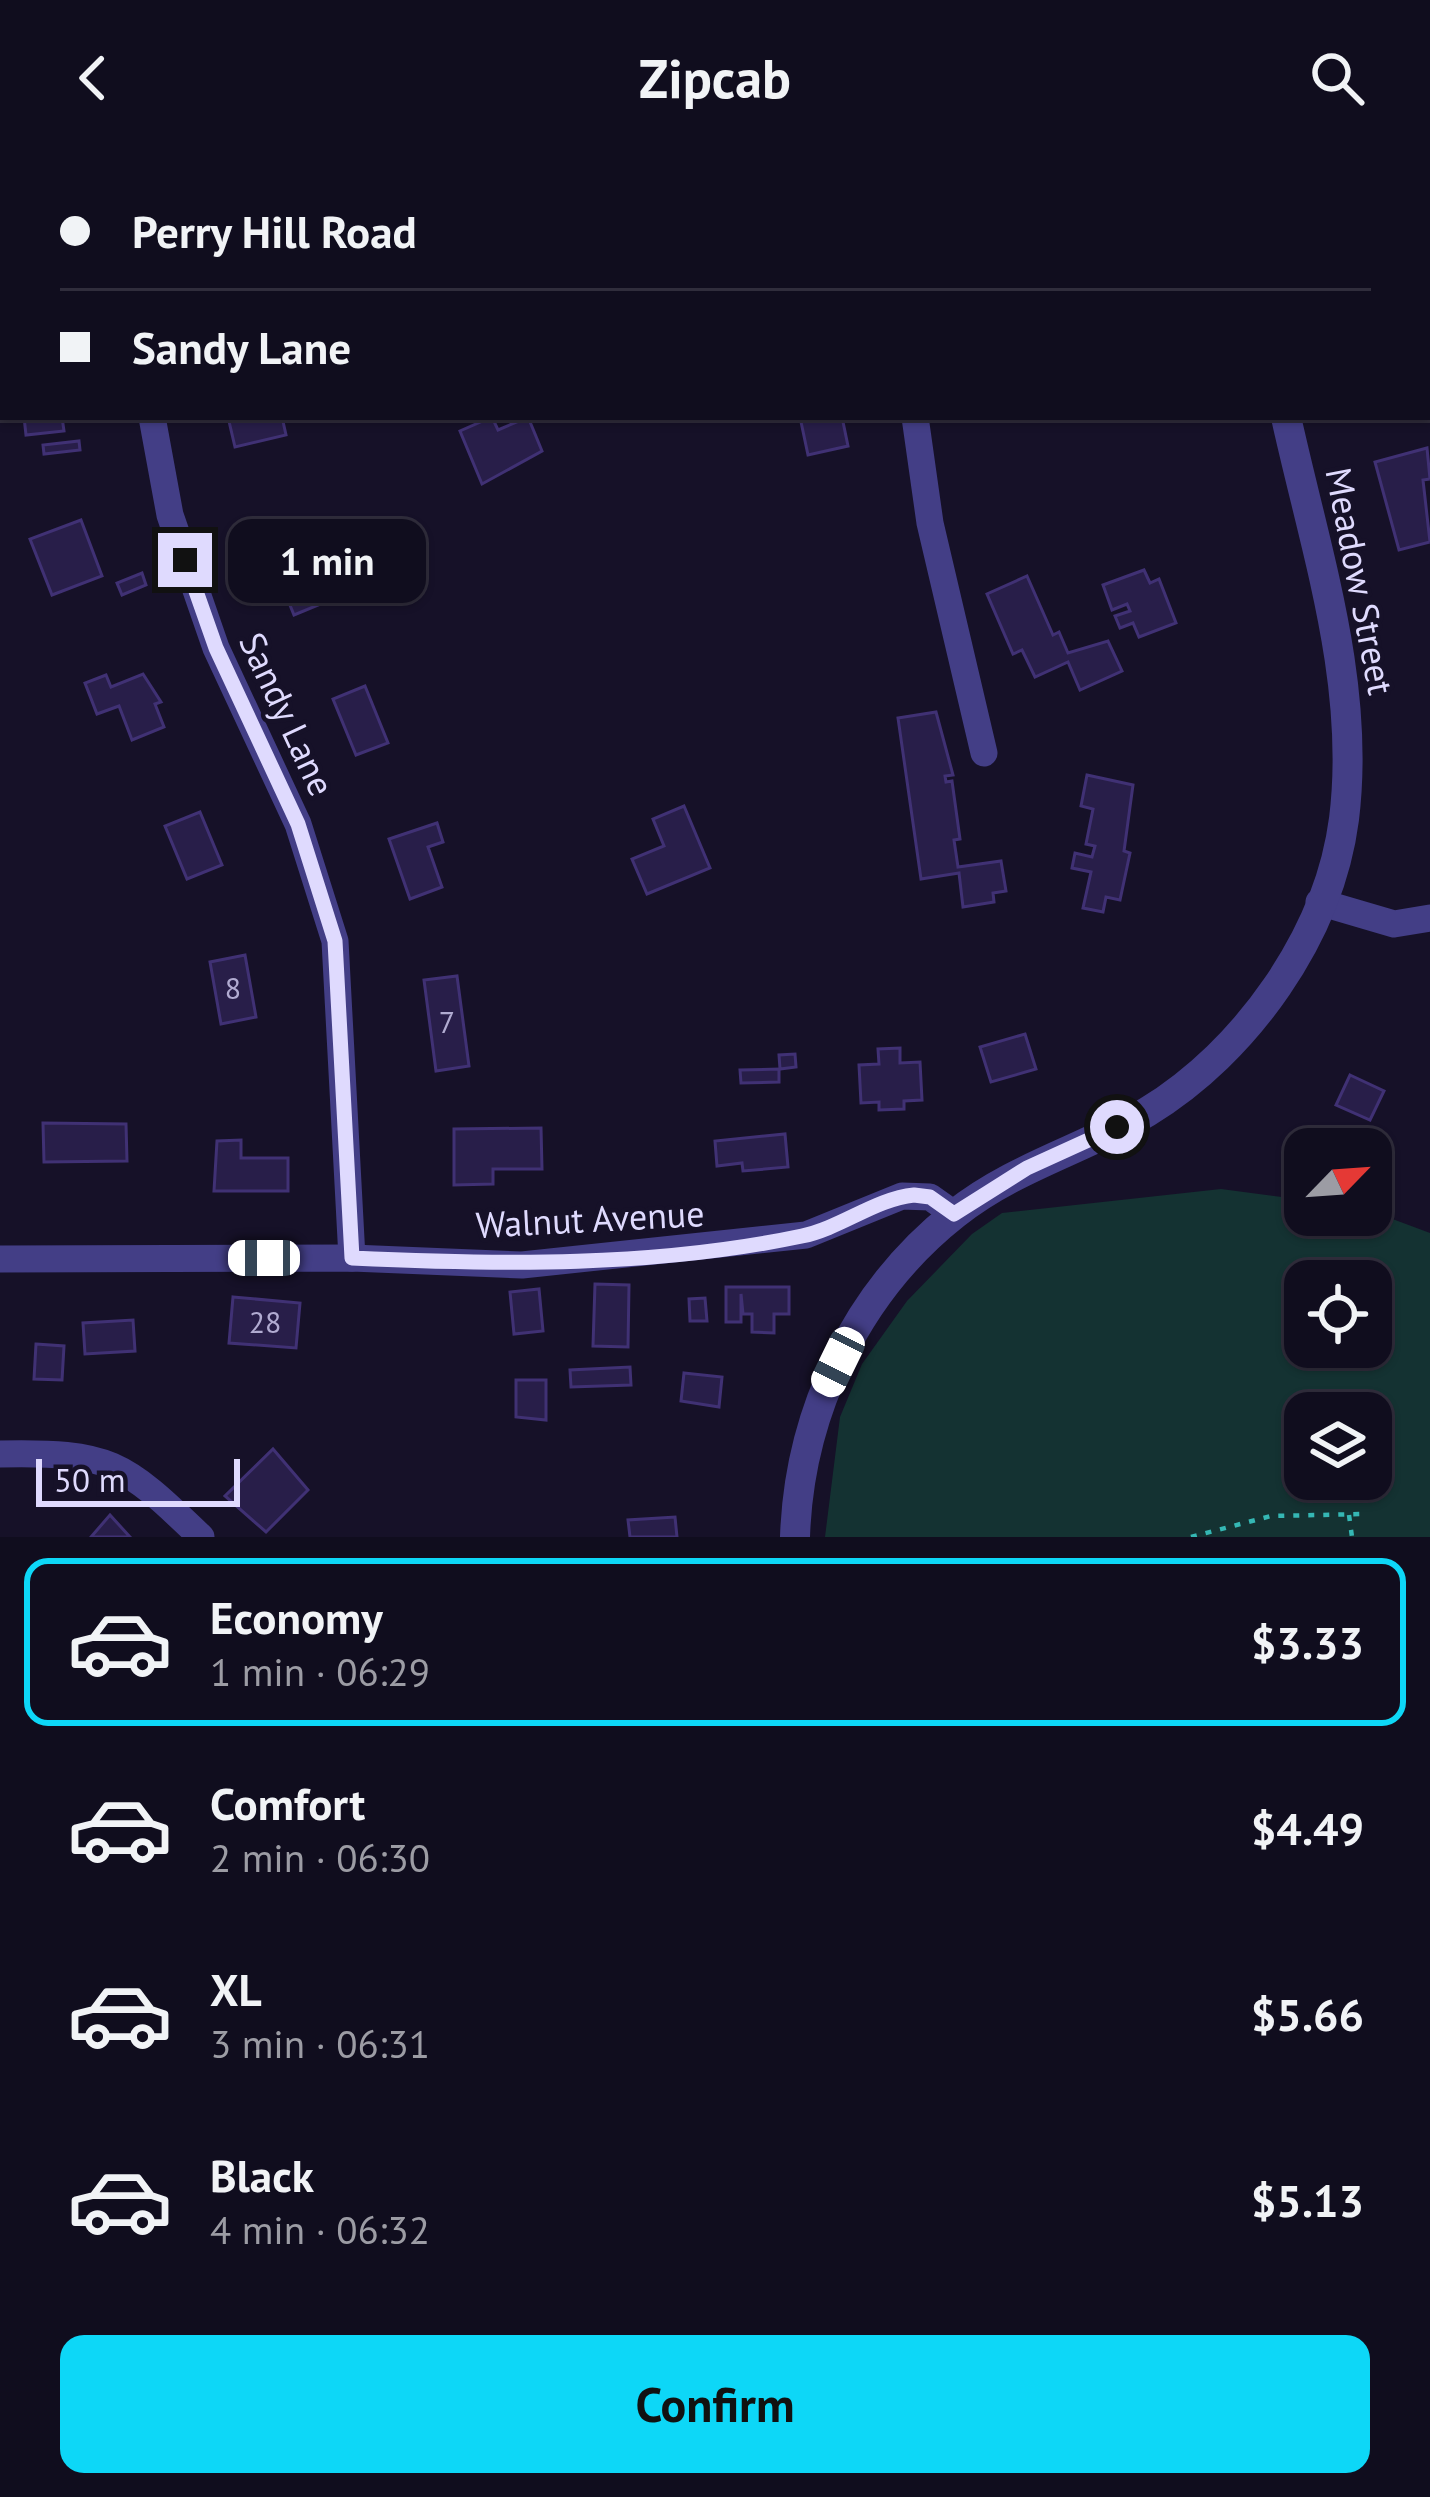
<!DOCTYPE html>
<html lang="en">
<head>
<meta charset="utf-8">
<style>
	body { margin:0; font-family:"PT Sans",sans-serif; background:#1e1b2b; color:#f1f3f6; height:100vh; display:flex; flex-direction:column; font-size:45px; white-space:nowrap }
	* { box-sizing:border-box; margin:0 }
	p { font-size:39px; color:#9c9ca4 }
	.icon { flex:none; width:66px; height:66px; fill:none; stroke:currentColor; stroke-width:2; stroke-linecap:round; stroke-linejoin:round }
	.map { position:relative; height:1381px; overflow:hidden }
	.details { display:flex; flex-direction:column; background:#100d1e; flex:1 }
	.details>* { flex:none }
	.guide { position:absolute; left:0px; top:0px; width:1431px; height:264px; box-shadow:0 3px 9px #0004,0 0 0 3px #302d3c; display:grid; align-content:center; height:264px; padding:0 60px; background:#100d1e }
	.needle { width:78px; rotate:65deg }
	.fabs { position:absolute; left:1284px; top:972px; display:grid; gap:24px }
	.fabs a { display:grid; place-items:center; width:108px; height:108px; border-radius:24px; background:#100d1e; box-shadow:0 3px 9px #0004,0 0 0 3px #302d3c; font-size:60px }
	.scale { position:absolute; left:36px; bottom:30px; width:204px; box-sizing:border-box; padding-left:12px; border:6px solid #dfdafe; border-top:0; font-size:33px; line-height:42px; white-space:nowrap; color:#dfdafe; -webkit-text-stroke:9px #161128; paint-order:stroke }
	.end { position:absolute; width:54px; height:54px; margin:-27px; border:15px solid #dfdafe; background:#111; box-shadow:0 0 0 6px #111 }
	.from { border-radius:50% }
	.bubble { position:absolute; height:84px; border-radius:24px; background:#100d1e; box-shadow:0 3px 9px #0004,0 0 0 3px #302d3c; font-size:39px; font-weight:700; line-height:84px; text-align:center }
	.car { position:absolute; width:36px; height:72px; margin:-36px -18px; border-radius:15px; box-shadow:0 0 9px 3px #0007; background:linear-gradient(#fff 24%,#345 0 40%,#fff 0 76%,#345 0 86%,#fff 0) }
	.guide b { display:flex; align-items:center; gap:42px; height:114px; font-size:45px }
	.guide b+b { border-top:3px solid #302d3c }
	.guide i { width:30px; height:30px; background:#f1f3f6 }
	ul { padding:21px 0 0; list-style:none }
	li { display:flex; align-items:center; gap:36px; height:168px; margin:0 24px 18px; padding:0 36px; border:6px solid transparent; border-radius:24px }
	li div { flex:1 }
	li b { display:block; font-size:45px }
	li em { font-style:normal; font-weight:700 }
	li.selected { border-color:#0dd7f7 }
	li>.icon { width:108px; height:108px; stroke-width:1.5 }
	.action { display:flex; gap:24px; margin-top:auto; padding:24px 60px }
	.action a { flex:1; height:138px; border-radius:24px; background:#0dd7f7; color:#111; font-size:48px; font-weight:700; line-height:138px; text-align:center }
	header { display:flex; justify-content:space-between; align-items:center; height:156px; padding:0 60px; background:#100d1e; font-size:54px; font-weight:700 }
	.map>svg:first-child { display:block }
	.green { fill:#143232; fill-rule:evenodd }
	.building { fill:#281e49; stroke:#403174; stroke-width:3 }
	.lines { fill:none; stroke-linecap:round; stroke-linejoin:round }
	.path { stroke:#35b7b4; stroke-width:4.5; stroke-dasharray:6 9; stroke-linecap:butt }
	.service { stroke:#433e86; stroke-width:14 }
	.minor { stroke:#433e86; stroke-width:27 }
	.tertiary { stroke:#433e86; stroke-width:30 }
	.route { stroke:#dfdafe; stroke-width:15 }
	.labels { text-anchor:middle; stroke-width:9; stroke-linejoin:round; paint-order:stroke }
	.number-label { font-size:30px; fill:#b1abd1 }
	.street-label { font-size:36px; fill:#dfdafe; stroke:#161128 }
</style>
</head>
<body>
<header><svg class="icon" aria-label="back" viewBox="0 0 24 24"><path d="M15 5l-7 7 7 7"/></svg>Zipcab<svg class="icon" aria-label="search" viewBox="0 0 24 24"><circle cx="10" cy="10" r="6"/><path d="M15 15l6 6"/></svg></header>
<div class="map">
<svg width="1430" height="1381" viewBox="0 0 1430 1381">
	<rect width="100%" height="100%" fill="#161128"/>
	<path class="green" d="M1221 1033 1305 1044V1059L1371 1055 1430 1077V1381H825L840 1261 862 1208 907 1145 972 1078 1002 1057ZM1305 1125H1371V1191H1305ZM1305 1257H1371V1323H1305Z"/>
	<g class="building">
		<path d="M24 261H62L64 275 26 279Z"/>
		<path d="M228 261H282L286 279 235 291Z"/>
		<path d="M492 261 498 274 528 261 542 295 482 328 460 275Z"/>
		<path d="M800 261H842L848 290 808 299Z"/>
		<path d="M79 285 80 294 44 298 43 289Z"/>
		<path d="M1427 292 1430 323 1423 324 1430 386 1399 394 1375 306Z"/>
		<path d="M81 364 102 420 52 439 30 383Z"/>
		<path d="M305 389 328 445 294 459 271 402Z"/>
		<path d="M1144 414 1150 427 1159 423 1176 467 1139 481 1133 467 1120 472 1115 460 1130 455 1127 448 1112 454 1103 429Z"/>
		<path d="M142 417 146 429 122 439 117 427Z"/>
		<path d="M1027 420 1053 479 1059 476 1068 497 1108 485 1122 515 1080 534 1068 506 1035 521 1022 494 1013 498 987 438Z"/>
		<path d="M143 518 161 546 155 548 164 571 132 584 119 550 97 558 85 527 106 519 111 531Z"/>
		<path d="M365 530 388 587 356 599 333 543Z"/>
		<path d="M936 556 953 619 945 620 946 626 952 625 960 683 954 684 958 711 1001 705 1006 735 993 737 994 746 963 751 959 717 921 723 898 562Z"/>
		<path d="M1087 619 1133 629 1124 695 1130 697 1120 744 1106 741 1103 756 1083 752 1091 716 1072 712 1075 697 1092 701 1095 690 1086 688 1093 653 1081 650Z"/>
		<path d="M684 650 710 712 647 738 632 703 664 690 653 663Z"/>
		<path d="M200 656 222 709 187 723 165 670Z"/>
		<path d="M437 667 443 686 428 691 442 731 410 743 389 683Z"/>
		<path d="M245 799 256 861 221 868 210 806Z"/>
		<path d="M457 820 469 910 436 915 424 824Z"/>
		<path d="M1025 878 1036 913 991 926 980 891Z"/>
		<path d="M900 892V907L920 906 922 944 904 945V953L879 954V946L861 947 859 909 879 908 878 893Z"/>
		<path d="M795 898 796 911 780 913 779 899Z"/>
		<path d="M779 913V926L741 927 740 914Z"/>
		<path d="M1350 919 1384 935 1370 964 1336 949Z"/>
		<path d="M43 967 126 968 127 1005 44 1006Z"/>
		<path d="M541 972 542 1013H493V1028L454 1029V973Z"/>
		<path d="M785 978 788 1011 743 1015 742 1007 717 1010 715 985Z"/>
		<path d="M241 984V1002H288V1035H214L217 985Z"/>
		<path d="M595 1128 629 1129 628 1191 593 1190Z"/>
		<path d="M726 1131H789V1158H774V1177L752 1176V1158H743L741 1138V1166H726Z"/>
		<path d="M539 1133 543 1175 514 1178 510 1136Z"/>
		<path d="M233 1141 300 1147 296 1192 229 1187Z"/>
		<path d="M705 1142 707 1165H690L689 1143Z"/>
		<path d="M133 1164 135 1195 85 1198 83 1167Z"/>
		<path d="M36 1188 64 1190 62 1224 34 1223Z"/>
		<path d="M630 1211 631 1229 571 1231 570 1214Z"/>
		<path d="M684 1217 722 1221 719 1251 681 1245Z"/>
		<path d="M516 1224H546V1264L516 1261Z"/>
		<path d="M273 1293 308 1334 266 1376 225 1340Z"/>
		<path d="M110 1359 130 1381H91Z"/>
		<path d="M675 1361 677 1381H630L628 1364Z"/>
	</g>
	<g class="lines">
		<g class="path">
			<path d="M1349 1359 1352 1381"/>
			<path d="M1191 1381 1271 1360 1365 1358"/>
		</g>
		<path class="service" d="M731 0 732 3"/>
		<g class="minor">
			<path d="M454 0V3"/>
			<path d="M0 2 231 3"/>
			<path d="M152 261 170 359 216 492 298 668 335 785 352 1102"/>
			<path d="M915 261 930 367 984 597"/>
			<path d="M1319 746 1394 768 1430 762"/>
			<path d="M0 1103 352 1102 522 1109 806 1079 902 1040 930 1041 954 1058"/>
			<path d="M0 1298C110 1296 122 1305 201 1381"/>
		</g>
		<g class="tertiary">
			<path d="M1227 0 1228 3"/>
			<path d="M795 1381C799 1257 856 1136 955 1058 1012 1012 1084 993 1147 956 1246 896 1329 779 1344 663 1361 527 1315 393 1286 261"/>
		</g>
	</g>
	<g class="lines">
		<path class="route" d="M185 404 216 492 298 668 335 785 352 1102C501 1109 655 1111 802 1080 841 1072 875 1043 914 1039L930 1041 954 1058 1027 1012 1117 971"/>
	</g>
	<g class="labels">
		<g class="number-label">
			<text x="233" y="843">8</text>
			<text x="447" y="877">7</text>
			<text x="265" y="1177">28</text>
		</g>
		<g class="street-label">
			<text transform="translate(1360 425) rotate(79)" y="13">Meadow Street</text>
			<text transform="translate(287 558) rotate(65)" y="13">Sandy Lane</text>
			<text transform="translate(590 1063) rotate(-3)" y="13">Walnut Avenue</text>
		</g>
	</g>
</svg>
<div class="fabs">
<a><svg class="needle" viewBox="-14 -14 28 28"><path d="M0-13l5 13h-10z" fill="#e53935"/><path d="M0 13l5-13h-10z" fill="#9c9ca4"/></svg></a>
<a><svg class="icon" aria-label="locate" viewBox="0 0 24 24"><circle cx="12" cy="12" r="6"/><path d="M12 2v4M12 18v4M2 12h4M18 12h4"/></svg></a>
<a><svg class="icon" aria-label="layers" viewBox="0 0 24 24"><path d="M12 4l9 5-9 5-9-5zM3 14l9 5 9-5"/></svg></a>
</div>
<div class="scale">50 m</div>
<i class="end from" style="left:1117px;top:971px"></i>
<i class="end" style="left:185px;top:404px"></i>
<div class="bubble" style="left:228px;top:363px;width:198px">1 min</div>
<i class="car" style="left:264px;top:1102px;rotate:270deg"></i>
<i class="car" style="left:838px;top:1206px;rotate:206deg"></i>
<div class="guide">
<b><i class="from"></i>Perry Hill Road</b>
<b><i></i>Sandy Lane</b>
</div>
</div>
<section class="details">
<ul>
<li class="selected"><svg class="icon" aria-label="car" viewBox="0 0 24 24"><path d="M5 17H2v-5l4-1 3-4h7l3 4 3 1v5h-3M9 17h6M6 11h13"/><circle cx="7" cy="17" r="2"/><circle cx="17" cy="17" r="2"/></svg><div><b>Economy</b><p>1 min · 06:29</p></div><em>$3.33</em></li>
<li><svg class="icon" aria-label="car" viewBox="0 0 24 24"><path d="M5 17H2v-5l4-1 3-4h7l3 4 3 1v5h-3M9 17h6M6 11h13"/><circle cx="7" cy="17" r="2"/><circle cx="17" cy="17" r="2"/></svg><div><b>Comfort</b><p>2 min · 06:30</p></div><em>$4.49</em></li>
<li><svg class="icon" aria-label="car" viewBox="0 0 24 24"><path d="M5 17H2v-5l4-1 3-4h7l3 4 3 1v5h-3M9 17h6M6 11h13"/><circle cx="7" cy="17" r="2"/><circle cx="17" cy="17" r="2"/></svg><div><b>XL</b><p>3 min · 06:31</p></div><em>$5.66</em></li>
<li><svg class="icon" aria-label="car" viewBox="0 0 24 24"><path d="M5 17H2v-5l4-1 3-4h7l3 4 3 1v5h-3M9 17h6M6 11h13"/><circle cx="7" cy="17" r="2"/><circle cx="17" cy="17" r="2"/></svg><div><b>Black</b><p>4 min · 06:32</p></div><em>$5.13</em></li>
</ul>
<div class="action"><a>Confirm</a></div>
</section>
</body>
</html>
